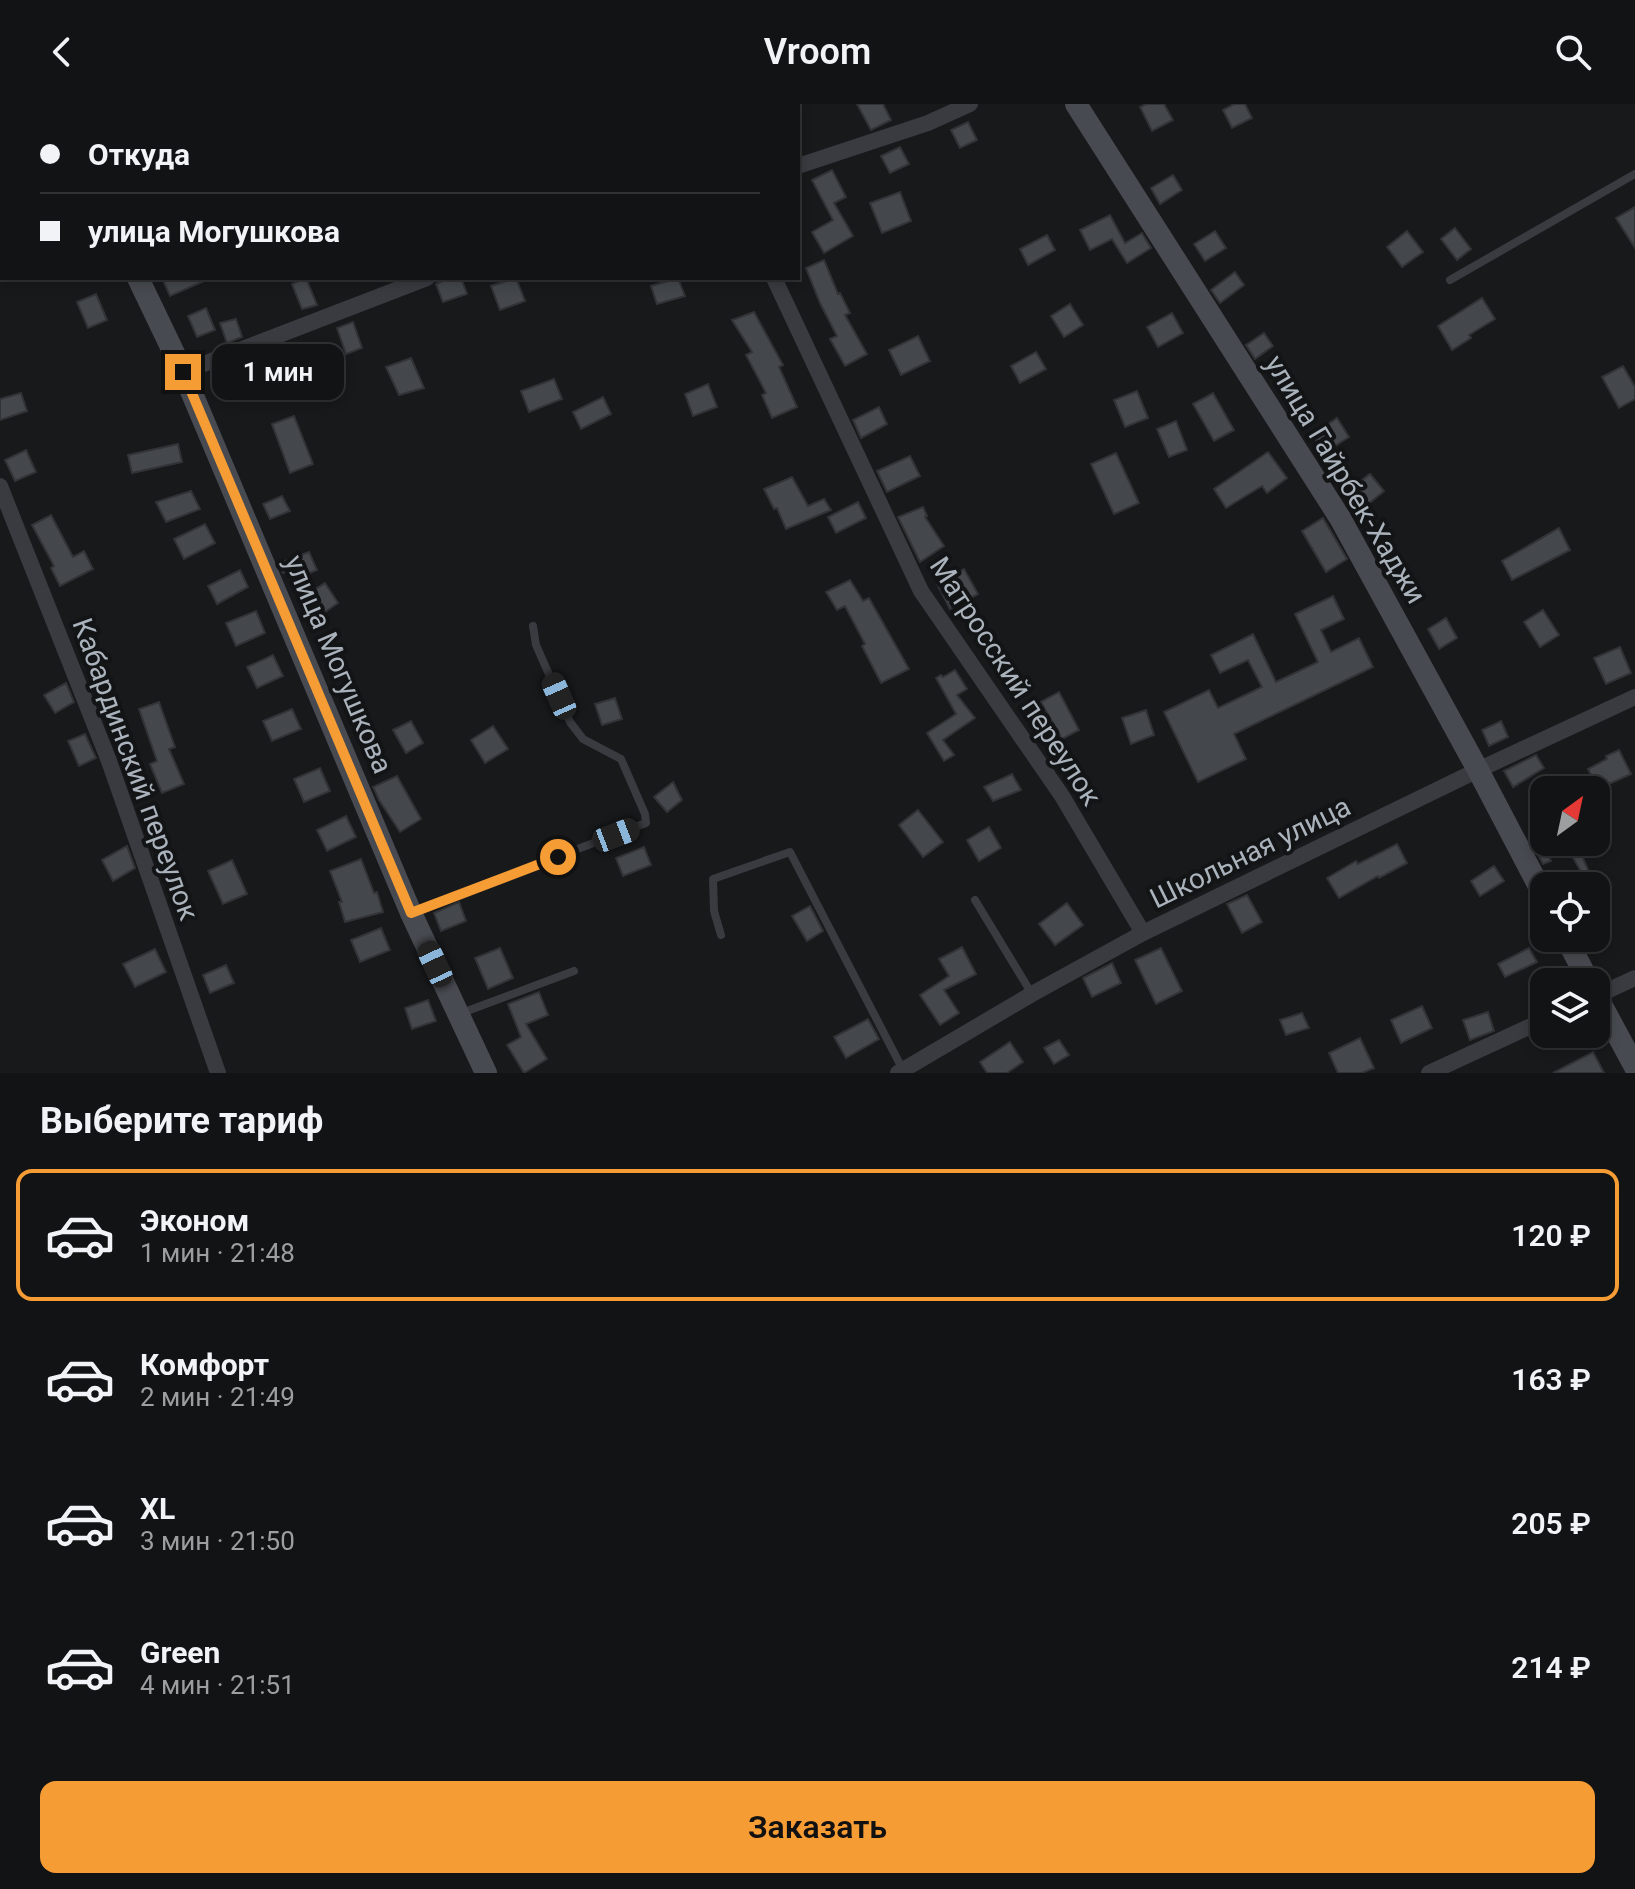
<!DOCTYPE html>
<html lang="ru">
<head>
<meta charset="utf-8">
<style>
	body { margin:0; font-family:Roboto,sans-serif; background:#1f2022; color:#f1f3f6; height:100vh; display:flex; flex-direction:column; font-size:30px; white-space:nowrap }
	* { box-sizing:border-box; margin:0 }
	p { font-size:26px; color:#9c9ea0 }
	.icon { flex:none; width:44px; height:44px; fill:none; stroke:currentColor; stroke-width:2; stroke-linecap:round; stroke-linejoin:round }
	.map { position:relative; height:969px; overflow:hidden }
	.side { display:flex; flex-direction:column; background:#121314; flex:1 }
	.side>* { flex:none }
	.hud { position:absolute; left:0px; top:0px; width:800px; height:176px; box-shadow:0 4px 12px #0003,0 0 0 2px #313234; display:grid; align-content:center; height:176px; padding:0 40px; background:#121314 }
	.needle { width:52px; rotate:33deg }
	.tools { position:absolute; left:1530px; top:672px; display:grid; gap:16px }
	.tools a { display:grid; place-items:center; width:80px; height:80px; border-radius:16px; background:#121314; box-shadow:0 4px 12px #0003,0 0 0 2px #313234; font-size:40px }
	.end { position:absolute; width:36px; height:36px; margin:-18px; border:10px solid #f69c35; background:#111; box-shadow:0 0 0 4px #111 }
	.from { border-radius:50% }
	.bubble { position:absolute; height:56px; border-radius:16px; background:#121314; box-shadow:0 4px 12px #0003,0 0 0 2px #313234; font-size:26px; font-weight:600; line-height:56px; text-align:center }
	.car { position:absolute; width:24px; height:48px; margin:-24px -12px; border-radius:10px; box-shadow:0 0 6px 2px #0007; background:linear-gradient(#222 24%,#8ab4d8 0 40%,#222 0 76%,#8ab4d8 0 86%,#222 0) }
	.hud b { display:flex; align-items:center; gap:28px; height:76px; font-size:30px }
	.hud b+b { border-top:2px solid #313234 }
	.hud i { width:20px; height:20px; background:#f1f3f6 }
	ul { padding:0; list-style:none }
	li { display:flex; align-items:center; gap:24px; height:132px; margin:0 16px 12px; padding:0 24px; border:4px solid transparent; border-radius:16px }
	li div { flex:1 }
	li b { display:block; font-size:30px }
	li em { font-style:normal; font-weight:600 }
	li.current { border-color:#f69c35 }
	li>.icon { width:72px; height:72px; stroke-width:1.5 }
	h2 { padding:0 40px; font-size:36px; line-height:96px }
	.primary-button { display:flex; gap:16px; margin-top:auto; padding:16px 40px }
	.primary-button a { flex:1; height:92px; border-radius:16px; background:#f69c35; color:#111; font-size:32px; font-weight:600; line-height:92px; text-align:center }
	header { display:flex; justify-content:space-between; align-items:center; height:104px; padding:0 40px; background:#121314; font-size:36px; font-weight:600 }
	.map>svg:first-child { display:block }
	.building { fill:#44474b; stroke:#323337; stroke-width:2 }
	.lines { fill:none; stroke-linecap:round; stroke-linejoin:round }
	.lane { stroke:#393b40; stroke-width:8 }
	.street { stroke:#393b40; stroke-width:16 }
	.secondary { stroke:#474a50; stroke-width:22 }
	.route { stroke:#f69c35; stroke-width:10 }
	.labels { text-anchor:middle; stroke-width:8; stroke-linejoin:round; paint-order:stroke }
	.street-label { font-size:28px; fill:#aab2bb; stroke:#131416 }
</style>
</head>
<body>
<header><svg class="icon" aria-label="back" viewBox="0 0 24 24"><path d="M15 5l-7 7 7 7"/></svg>Vroom<svg class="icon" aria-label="search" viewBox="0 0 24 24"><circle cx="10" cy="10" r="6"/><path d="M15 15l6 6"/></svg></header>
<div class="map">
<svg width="1635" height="969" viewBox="0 0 1635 969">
	<rect width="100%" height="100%" fill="#18191b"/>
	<g class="building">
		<path d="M857 0H883L891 16 871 26Z"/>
		<path d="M1146 0H1164L1173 16 1152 27 1140 3Z"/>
		<path d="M1234 0H1245L1252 14 1232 24 1223 6Z"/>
		<path d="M968 18 977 36 960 44 951 26Z"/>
		<path d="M900 43 909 60 890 69 881 52Z"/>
		<path d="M832 66 846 93 834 99 853 132 824 149 812 128 833 116 812 76Z"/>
		<path d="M1173 71 1182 86 1160 100 1151 84Z"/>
		<path d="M900 88 911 117 882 129 870 99Z"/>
		<path d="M1635 103V144L1616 114Z"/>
		<path d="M1110 111 1125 139 1142 129 1151 144 1127 159 1112 135 1090 146 1080 126Z"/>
		<path d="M1455 124 1471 145 1457 156 1441 135Z"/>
		<path d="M1215 127 1226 144 1205 157 1194 140Z"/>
		<path d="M1407 127 1423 148 1402 163 1387 143Z"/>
		<path d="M1047 131 1055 146 1028 161 1020 145Z"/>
		<path d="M824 156 838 190 840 189 850 209 845 211 867 250 845 262 830 235 837 232 820 199 806 164Z"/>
		<path d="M1235 168 1244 181 1220 199 1211 186Z"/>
		<path d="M162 174H211L170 192Z"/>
		<path d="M306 174 317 201 302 205 292 180Z"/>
		<path d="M450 174H461L467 190 443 198 436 180Z"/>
		<path d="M516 174 525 197 500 206 491 182Z"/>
		<path d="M678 174 685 192 657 200 651 182Z"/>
		<path d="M96 190 107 216 88 224 77 198Z"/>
		<path d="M1482 194 1495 215 1469 231 1471 234 1452 246 1438 222Z"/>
		<path d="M1070 200 1083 221 1064 233 1051 212Z"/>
		<path d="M206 204 215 226 197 233 188 212Z"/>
		<path d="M754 208 783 261 779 263 797 303 772 314 762 291 766 289 746 251 752 248 732 216Z"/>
		<path d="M1172 209 1183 229 1158 243 1147 223Z"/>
		<path d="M236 215 242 233 227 239 220 219Z"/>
		<path d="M353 218 362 244 346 250 337 224Z"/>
		<path d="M1264 229 1273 242 1255 255 1246 241Z"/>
		<path d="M918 232 930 257 901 271 889 246Z"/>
		<path d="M1036 248 1046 265 1020 279 1011 262Z"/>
		<path d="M411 254 424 284 399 291 386 263Z"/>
		<path d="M1623 262 1635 283V295L1619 304 1602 273Z"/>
		<path d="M554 275 562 295 529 308 521 287Z"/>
		<path d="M708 280 717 303 693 312 685 290Z"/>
		<path d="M1137 287 1148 314 1125 323 1114 296Z"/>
		<path d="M21 289 27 307 0 316V295Z"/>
		<path d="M1213 289 1234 326 1214 337 1193 300Z"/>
		<path d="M603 293 611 310 581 325 573 308Z"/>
		<path d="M879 303 887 320 861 334 853 316Z"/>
		<path d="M294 312 313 360 290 369 272 320Z"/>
		<path d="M1337 314 1349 333 1324 349 1312 331Z"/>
		<path d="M1176 317 1187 346 1169 353 1157 325Z"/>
		<path d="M178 340 182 358 132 369 128 351Z"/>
		<path d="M26 346 36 368 15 377 5 356Z"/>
		<path d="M1268 348 1287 374 1267 389 1262 382 1226 404 1214 385Z"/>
		<path d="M1116 349 1139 399 1114 410 1091 360Z"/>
		<path d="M910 352 920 372 887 388 877 367Z"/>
		<path d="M1370 370 1384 387 1367 401 1353 383Z"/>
		<path d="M792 373 808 402 824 395 831 406 786 425 777 404 774 405 764 385Z"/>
		<path d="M191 387 200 405 166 418 156 398Z"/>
		<path d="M282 392 290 407 270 415 263 400Z"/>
		<path d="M858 398 866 414 836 429 828 413Z"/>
		<path d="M923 403 927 412 925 413 944 442 920 458 898 413Z"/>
		<path d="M51 411 73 453 84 447 93 465 60 482 51 464 54 462 32 421Z"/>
		<path d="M1323 414 1347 455 1326 468 1302 427Z"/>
		<path d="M205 420 215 439 184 455 174 435Z"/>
		<path d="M1559 424 1570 446 1512 476 1502 457Z"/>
		<path d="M309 448 317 466 305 471 300 462 283 469 279 459Z"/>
		<path d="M964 465 978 490 950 505 937 480Z"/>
		<path d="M240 466 248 483 217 500 208 482Z"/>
		<path d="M850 476 863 497 869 494 909 565 881 579 862 542 865 540 845 502 837 506 826 488Z"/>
		<path d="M325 479 338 499 319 512 305 492Z"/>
		<path d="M1333 492 1344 515 1321 526 1331 548 1359 534 1373 563 1234 630 1246 655 1198 678 1164 608 1209 586 1218 604 1262 583 1248 556 1220 569 1211 551 1253 530 1276 578 1318 558 1295 510Z"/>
		<path d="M1543 506 1559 531 1540 543 1524 518Z"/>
		<path d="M256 507 265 529 236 542 226 519Z"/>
		<path d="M1446 514 1457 534 1439 545 1428 525Z"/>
		<path d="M1620 543 1631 569 1606 580 1594 554Z"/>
		<path d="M273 551 283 572 257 584 247 563Z"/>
		<path d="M955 566 967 585 957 591 975 614 943 636 954 651 944 657 927 629 956 610 936 574 941 571 943 573Z"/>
		<path d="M66 579 74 598 55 609 44 591Z"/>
		<path d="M1059 588 1079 626 1062 635 1041 598Z"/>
		<path d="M615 594 622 615 602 621 595 600Z"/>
		<path d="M159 598 175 643 169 645 184 680 162 689 150 660 157 657 139 605Z"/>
		<path d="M292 605 301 625 272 637 263 617Z"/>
		<path d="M1146 606 1154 631 1131 640 1122 614Z"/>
		<path d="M411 617 423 639 406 649 393 626Z"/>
		<path d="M1501 617 1508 633 1489 642 1482 626Z"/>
		<path d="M493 622 508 645 485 659 471 636Z"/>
		<path d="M85 630 96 654 79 662 68 637Z"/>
		<path d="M1619 646 1631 670 1598 685 1588 665 1607 655 1606 652Z"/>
		<path d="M1536 651 1544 664 1513 683 1504 667Z"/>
		<path d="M320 664 330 687 304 698 294 675Z"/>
		<path d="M1012 670 1021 686 993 697 984 683Z"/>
		<path d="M397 672 421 715 400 728 379 696 373 683Z"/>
		<path d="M673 678 682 696 667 708 654 693Z"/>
		<path d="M918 706 943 738 923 753 899 721Z"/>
		<path d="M346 712 356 733 327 747 317 726Z"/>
		<path d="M989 723 1001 744 979 757 967 736Z"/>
		<path d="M1545 738H1576L1589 768 1583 771 1565 740 1547 748 1551 757 1543 760 1534 743Z"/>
		<path d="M1397 740 1407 759 1379 774 1378 772 1339 794 1327 774 1356 757 1358 760Z"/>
		<path d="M127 742 135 764 113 777 102 756Z"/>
		<path d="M644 743 651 761 623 772 616 754Z"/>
		<path d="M361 755 374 789 377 788 383 808 345 818 339 798H342L330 767Z"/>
		<path d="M232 756 247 790 223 800 208 767Z"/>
		<path d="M1494 762 1504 777 1480 792 1471 777Z"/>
		<path d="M1247 791 1262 818 1242 829 1227 800Z"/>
		<path d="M459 798 466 817 441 827 434 809Z"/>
		<path d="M1067 799 1083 821 1055 841 1039 820Z"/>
		<path d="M810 802 823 827 807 837 792 812Z"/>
		<path d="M381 824 390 846 360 858 351 836Z"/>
		<path d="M962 843 976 870 944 886 959 909 940 921 920 891 949 872 939 855Z"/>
		<path d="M500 844 513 874 488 885 475 854Z"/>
		<path d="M1161 844 1182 887 1156 900 1135 856Z"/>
		<path d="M1529 844 1537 858 1505 873 1498 860Z"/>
		<path d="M155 845 166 868 135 883 123 860Z"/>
		<path d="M1112 859 1121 879 1092 893 1083 874Z"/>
		<path d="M226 861 234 879 210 889 203 871Z"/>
		<path d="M539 888 548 911 526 920 547 955 524 969 507 941 521 933 508 900Z"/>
		<path d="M428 896 436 917 412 925 405 904Z"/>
		<path d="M1422 902 1432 924 1401 939 1391 916Z"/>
		<path d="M1488 908 1494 927 1470 936 1463 916Z"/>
		<path d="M1302 909 1309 924 1286 931 1280 916Z"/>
		<path d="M868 915 879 935 846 954 834 933Z"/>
		<path d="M1360 934 1374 964 1362 969H1338L1329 949Z"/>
		<path d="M1059 936 1069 951 1054 960 1044 944Z"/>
		<path d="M1010 938 1023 958 1007 969H987L980 958Z"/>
		<path d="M1593 948 1604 969H1553Z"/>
	</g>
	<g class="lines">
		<g class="lane">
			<path d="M1450 176 1635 70"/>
			<path d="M975 796 1032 890"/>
			<path d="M412 808 646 719 645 710 621 655 583 635 570 618 536 541 533 522"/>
			<path d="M721 831 714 807 713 775 790 748 903 966"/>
			<path d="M459 910 574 867"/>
		</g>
		<g class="street">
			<path d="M798 62 928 19 970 0"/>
			<path d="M774 174 921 487 1062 692 1143 829"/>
			<path d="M183 268 427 174"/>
			<path d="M0 382 109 657 218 969"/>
			<path d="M1596 892 1635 874"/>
			<path d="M898 969 1032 890 1143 829 1478 666 1635 593"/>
			<path d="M1429 969 1544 916"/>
		</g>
		<g class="secondary">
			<path d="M53 0 54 2"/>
			<path d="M1076 0 1340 414 1478 666 1544 792"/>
			<path d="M138 174 183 268 411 809 486 969"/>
			<path d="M1566 834 1589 878"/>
			<path d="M1596 891 1635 963"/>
		</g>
	</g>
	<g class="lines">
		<path class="route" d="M183 268 411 809 558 753"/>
	</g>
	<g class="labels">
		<g class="street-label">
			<text transform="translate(1346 375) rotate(59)" y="10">улица Гайрбек-Хаджи</text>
			<text transform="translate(339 560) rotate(67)" y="10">улица Могушкова</text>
			<text transform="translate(1016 577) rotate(57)" y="10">Матросский переулок</text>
			<text transform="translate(136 665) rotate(70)" y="10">Кабардинский переулок</text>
			<text transform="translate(1250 748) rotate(-26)" y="10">Школьная улица</text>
		</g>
	</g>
</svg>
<div class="tools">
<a><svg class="needle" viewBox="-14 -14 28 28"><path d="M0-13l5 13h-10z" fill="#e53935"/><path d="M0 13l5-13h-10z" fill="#9c9ea0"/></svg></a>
<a><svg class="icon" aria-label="locate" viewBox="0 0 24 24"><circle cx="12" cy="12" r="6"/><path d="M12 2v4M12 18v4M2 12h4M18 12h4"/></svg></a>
<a><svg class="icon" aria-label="layers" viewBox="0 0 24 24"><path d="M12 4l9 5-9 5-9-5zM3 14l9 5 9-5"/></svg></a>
</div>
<i class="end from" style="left:558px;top:753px"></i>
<i class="end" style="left:183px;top:268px"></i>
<div class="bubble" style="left:212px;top:240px;width:132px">1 мин</div>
<i class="car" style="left:559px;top:592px;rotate:336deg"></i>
<i class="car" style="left:616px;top:731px;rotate:69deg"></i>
<i class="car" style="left:435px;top:860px;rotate:335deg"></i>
<div class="hud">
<b><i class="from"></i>Откуда</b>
<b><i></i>улица Могушкова</b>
</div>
</div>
<section class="side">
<h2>Выберите тариф</h2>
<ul>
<li class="current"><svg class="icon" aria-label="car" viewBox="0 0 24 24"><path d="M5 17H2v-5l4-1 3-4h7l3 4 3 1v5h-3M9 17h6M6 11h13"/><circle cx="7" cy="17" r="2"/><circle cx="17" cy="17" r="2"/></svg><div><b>Эконом</b><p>1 мин · 21:48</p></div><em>120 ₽</em></li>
<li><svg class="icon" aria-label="car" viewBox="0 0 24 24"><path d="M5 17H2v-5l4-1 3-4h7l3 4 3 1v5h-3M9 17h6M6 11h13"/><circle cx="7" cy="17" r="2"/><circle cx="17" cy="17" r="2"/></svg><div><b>Комфорт</b><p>2 мин · 21:49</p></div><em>163 ₽</em></li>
<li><svg class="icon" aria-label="car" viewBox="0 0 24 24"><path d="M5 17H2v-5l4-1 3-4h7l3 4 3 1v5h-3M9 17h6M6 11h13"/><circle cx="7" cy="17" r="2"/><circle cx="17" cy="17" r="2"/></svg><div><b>XL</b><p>3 мин · 21:50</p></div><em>205 ₽</em></li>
<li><svg class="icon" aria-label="car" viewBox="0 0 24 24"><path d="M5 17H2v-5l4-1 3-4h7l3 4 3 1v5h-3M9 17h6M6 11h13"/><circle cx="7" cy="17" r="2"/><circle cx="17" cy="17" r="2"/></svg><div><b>Green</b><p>4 мин · 21:51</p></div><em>214 ₽</em></li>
</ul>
<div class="primary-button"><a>Заказать</a></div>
</section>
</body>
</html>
